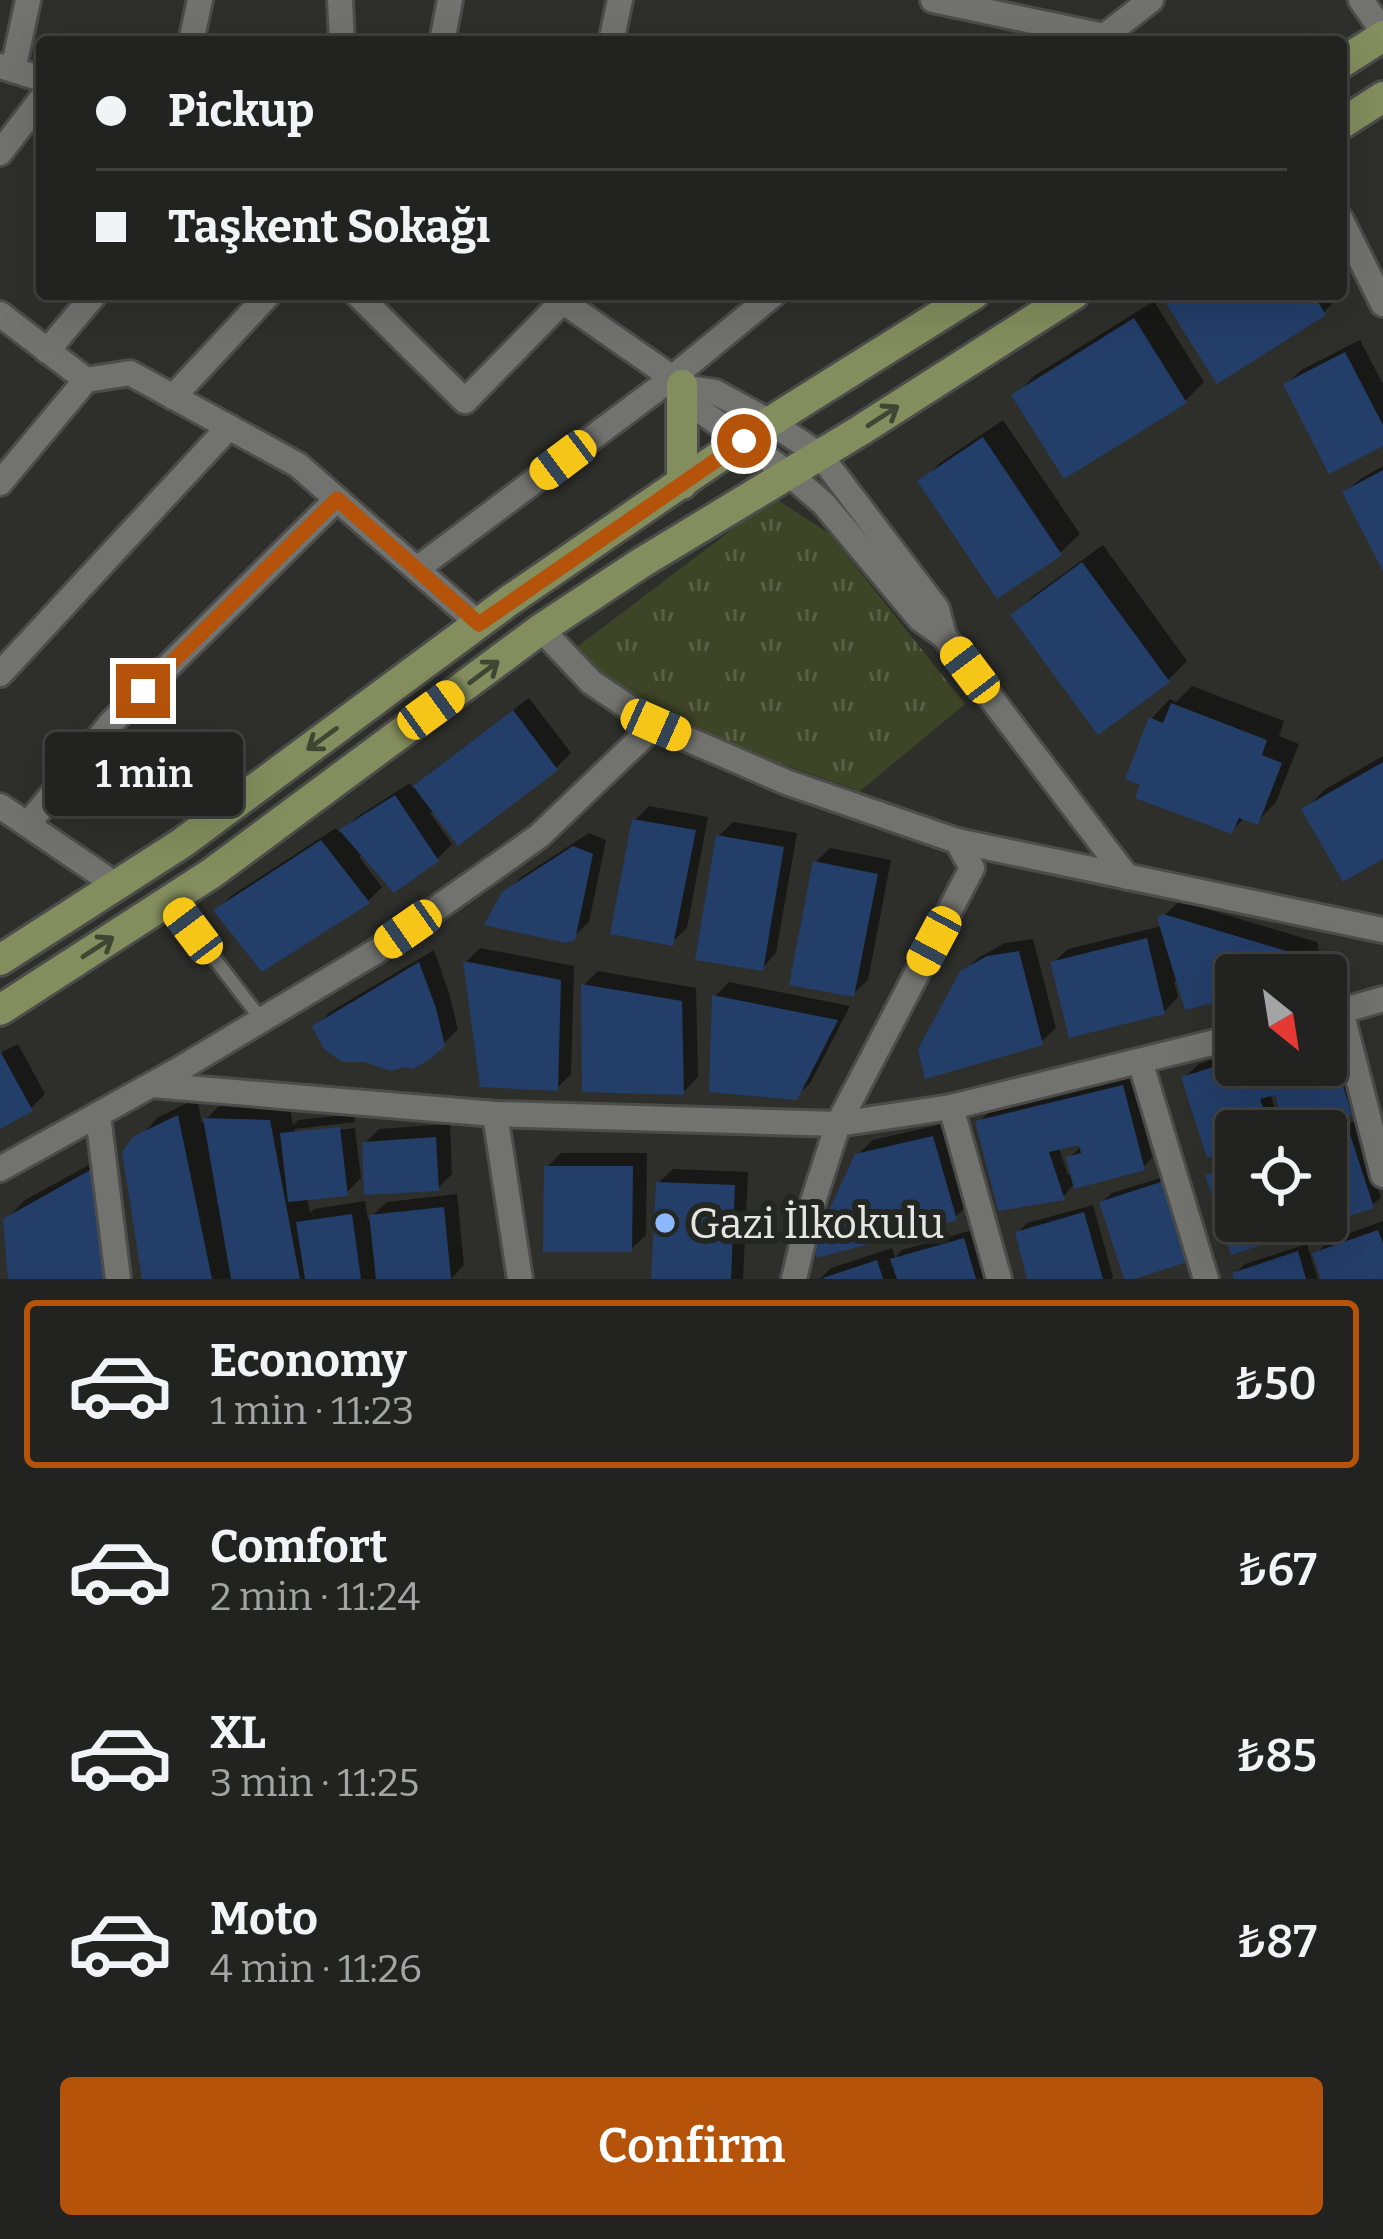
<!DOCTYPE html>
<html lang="en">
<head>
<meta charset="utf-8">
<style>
	body { margin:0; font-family:Bitter,serif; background:#2e2f2d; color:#f1f3f6; height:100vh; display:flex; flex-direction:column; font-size:45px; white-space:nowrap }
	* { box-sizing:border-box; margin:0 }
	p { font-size:39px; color:#a2a4a5 }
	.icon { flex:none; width:66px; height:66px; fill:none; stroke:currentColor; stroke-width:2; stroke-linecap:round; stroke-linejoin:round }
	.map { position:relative; height:1279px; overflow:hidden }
	.side { display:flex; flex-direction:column; background:#222320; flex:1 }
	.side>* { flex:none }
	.banner { position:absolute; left:36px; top:36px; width:1311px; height:264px; border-radius:12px; box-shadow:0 12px 48px #0002,0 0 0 3px #3f403e; display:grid; align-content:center; height:264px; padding:0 60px; background:#222320 }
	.needle { width:78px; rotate:150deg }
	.buttons { position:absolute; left:1215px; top:954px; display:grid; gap:24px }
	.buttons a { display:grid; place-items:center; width:132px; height:132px; border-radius:12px; background:#222320; box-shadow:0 12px 48px #0002,0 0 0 3px #3f403e; font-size:60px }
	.end { position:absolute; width:54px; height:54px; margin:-27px; border:15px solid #b45309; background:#fff; box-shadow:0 0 0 6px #fff }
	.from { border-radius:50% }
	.bubble { position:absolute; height:84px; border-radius:12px; background:#222320; box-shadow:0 12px 48px #0002,0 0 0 3px #3f403e; font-size:39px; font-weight:600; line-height:84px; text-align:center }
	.car { position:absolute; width:36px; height:72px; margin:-36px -18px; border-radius:15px; box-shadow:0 0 9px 3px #0007; background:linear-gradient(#f5c518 24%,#345 0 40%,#f5c518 0 76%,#345 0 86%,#f5c518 0) }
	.banner b { display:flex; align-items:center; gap:42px; height:114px; font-size:45px }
	.banner b+b { border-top:3px solid #3f403e }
	.banner i { width:30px; height:30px; background:#f1f3f6 }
	ul { padding:21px 0 0; list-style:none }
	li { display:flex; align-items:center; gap:36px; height:168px; margin:0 24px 18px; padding:0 36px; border:6px solid transparent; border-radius:12px }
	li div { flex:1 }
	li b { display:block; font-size:45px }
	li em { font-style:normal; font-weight:600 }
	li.active { border-color:#b45309 }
	li>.icon { width:108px; height:108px; stroke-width:1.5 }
	.primary-button { display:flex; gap:24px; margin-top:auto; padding:24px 60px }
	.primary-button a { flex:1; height:138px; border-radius:12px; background:#b45309; color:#fff; font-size:48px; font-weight:600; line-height:138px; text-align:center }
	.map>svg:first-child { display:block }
	.grass { fill:url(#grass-tufts) }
	.shadow { fill:#0007; fill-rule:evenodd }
	.building { fill:#233e69 }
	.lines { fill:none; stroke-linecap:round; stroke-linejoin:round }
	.service-casing { stroke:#4c4d4a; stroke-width:18 }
	.minor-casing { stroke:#4c4d4a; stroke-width:30 }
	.secondary-casing { stroke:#4c4d4a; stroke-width:36 }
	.service { stroke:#72736f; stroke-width:12 }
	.minor { stroke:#72736f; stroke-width:24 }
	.secondary { stroke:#838d5d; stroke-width:30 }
	.oneway { stroke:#404534 }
	.route { stroke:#b45309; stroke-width:15 }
	.poi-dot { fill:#8eb8fd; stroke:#242622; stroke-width:4.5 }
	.labels { text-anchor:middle; stroke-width:12; stroke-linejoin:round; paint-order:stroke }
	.poi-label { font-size:42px; fill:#e5e6e3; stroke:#242622; text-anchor:start }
</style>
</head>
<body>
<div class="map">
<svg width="1383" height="1279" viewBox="0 0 1383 1279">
	<defs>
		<pattern id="grass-tufts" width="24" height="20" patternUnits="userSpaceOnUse" patternTransform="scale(3)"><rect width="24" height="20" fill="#3e4527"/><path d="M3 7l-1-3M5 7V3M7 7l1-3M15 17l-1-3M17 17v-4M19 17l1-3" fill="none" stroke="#5a6046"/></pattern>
	</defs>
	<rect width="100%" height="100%" fill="#2e2f2b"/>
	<path class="grass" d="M774 498 830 534 965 704 860 791 630 711 573 650Z"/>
	<g class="shadow">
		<path d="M1341 289 1343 293 1324 312 1218 380 1165 294H1341Z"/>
		<path d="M1154 301 1204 382 1185 401 1015 396 1034 376Z"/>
		<path d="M1360 340 1383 384V443L1286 385 1301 370Z"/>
		<path d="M1003 420 1080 534 1060 553 998 595 921 482 940 463Z"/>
		<path d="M1383 466V564L1345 493 1360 479Z"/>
		<path d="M1103 545 1187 661 1168 680 1014 615 1033 596Z"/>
		<path d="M1192 686 1284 721 1279 736 1299 744 1276 802 1257 822 1245 817 1232 831 1151 719 1170 699 1176 702Z"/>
		<path d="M529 698 571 753 556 768 458 842 435 810 430 813 452 844 437 859 394 889 363 854 359 857 382 887 368 901 262 968 217 910 231 896 336 828 340 833 357 817 410 783 414 789 431 772Z"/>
		<path d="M1383 756V855L1305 810 1324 790Z"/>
		<path d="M649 806 708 817 687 928 672 942 635 820Z"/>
		<path d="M733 822 797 833 776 953 762 968 718 837Z"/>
		<path d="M589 833 606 840 589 922 573 937 505 894 520 878Z"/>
		<path d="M830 848 891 860 868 980 853 994 815 863Z"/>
		<path d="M1180 901 1317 942 1321 962 1307 975H1236V994L1179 980 1174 981 1178 997 1164 1012 1053 963 1068 949 1162 926 1160 919Z"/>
		<path d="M1033 939 1056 1028 1041 1042 962 973 978 958 1005 943Z"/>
		<path d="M480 948 574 966 571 1074 557 1088 466 962Z"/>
		<path d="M434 950 449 993 458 1029 443 1044 316 1026 330 1012Z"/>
		<path d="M598 971 696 988 698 1077 683 1092 584 985Z"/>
		<path d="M729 982 850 1006 811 1082 796 1097 715 996Z"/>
		<path d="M1341 1019 1360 1103 1351 1112 1289 1131 1277 1091 1270 1093 1280 1125 1274 1131H1236V1146L1184 1078 1199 1064 1236 1052V1065H1326V1024Z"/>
		<path d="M18 1044 45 1094 31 1108 0 1125V1053Z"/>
		<path d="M1137 1073 1147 1112 1142 1118 1152 1158 1143 1167 1072 1186 1063 1197 979 1122 993 1108ZM1091 1137 1069 1158 1073 1174 1068 1175 1058 1145Z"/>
		<path d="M197 1098 202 1123 225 1100 289 1102 293 1125 298 1120 354 1114 355 1122 295 1129V1135L355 1128 361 1178 346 1193 307 1197 310 1213 314 1209 365 1201 368 1220 387 1202 457 1194 464 1265 451 1279H145L126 1153 157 1118Z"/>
		<path d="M1357 1121 1381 1197 1372 1206 1326 1220 1325 1131Z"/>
		<path d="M947 1123 970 1203 955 1217 857 1155 873 1140Z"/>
		<path d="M450 1124 452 1174 438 1188 365 1143 379 1129Z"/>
		<path d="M111 1153 131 1279H11L6 1220 25 1200Z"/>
		<path d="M561 1153H647L646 1235 631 1249 547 1167Z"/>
		<path d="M1236 1161V1221H1305L1294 1232 1233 1251 1209 1176 1218 1167Z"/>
		<path d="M673 1169 748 1172 743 1279H654L658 1183Z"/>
		<path d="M1173 1174 1197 1249 1102 1202 1112 1193Z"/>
		<path d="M1093 1205 1113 1277 1111 1279H1030L1018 1233 1027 1223Z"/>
		<path d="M1383 1221V1279H1324L1316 1254 1330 1240Z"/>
		<path d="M973 1230 986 1279H820L831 1268 892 1248 895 1258 902 1250Z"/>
		<path d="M1307 1244 1318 1279H1238L1236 1273 1245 1264Z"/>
	</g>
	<g class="building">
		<path d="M1160 294H1313L1326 315 1217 384Z"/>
		<path d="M1134 318 1187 403 1064 479 1011 395Z"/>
		<path d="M1345 352 1383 425V446L1329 474 1283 384Z"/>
		<path d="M983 437 1062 555 997 599 917 481Z"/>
		<path d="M1383 470V571L1342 492Z"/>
		<path d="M1082 562 1170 682 1098 735 1010 615Z"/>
		<path d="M1171 703 1267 740 1262 755 1282 763 1258 825 1239 818 1232 834 1135 798 1140 785 1125 779 1149 717 1163 723Z"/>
		<path d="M513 710 558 770 458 846 413 786Z"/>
		<path d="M1383 762V859L1343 882 1301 809Z"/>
		<path d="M395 795 439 861 394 893 339 830Z"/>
		<path d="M632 819 696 830 673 946 610 934Z"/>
		<path d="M716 835 784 847 763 971 695 960Z"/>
		<path d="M321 840 370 903 262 972 213 910Z"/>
		<path d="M573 846 593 854 575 940 566 943 484 925 502 892Z"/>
		<path d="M813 861 878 874 854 997 789 985Z"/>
		<path d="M1163 914 1303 956 1307 975H1236V997L1185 1010 1157 918Z"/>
		<path d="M1147 938 1165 1014 1069 1038 1050 962Z"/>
		<path d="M1019 951 1043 1045 925 1079 918 1049 960 971 987 956Z"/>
		<path d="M463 961 561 980 558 1091 480 1087Z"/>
		<path d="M419 962 436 1008 445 1046 430 1059 413 1069 405 1067 391 1071 364 1062H342L324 1049 312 1026Z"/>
		<path d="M581 984 682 1001 684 1095 582 1092Z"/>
		<path d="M712 995 838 1020 797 1100 709 1092Z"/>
		<path d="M1327 1031 1352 1115 1301 1131H1286L1275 1095 1260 1099 1271 1131H1236V1149L1207 1158 1181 1077 1236 1060V1065H1326Z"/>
		<path d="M0 1051 33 1111 0 1129Z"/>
		<path d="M1123 1085 1145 1170 1074 1189 1066 1157 1081 1153 1079 1145 1049 1152 1065 1200 998 1211 975 1121Z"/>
		<path d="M178 1115 212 1279H142L122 1152 134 1136Z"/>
		<path d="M203 1118 270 1120 300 1279H231Z"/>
		<path d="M340 1127 348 1196 288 1202 280 1133Z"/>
		<path d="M1348 1128 1374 1208 1309 1229 1306 1221H1326V1135Z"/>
		<path d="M933 1136 957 1220 817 1258 813 1245 855 1154Z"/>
		<path d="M436 1137 439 1191 364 1195 362 1142Z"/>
		<path d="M1236 1165V1221H1292L1296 1234 1231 1255 1205 1175Z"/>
		<path d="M544 1166H633L632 1252H543Z"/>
		<path d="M92 1169 110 1279H8L3 1219Z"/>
		<path d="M1164 1181 1190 1261 1134 1279H1124L1099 1202Z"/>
		<path d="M656 1182 735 1185 731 1279H651Z"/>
		<path d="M444 1207 451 1279H376L369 1215Z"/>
		<path d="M1084 1212 1103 1279H1027L1015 1232Z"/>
		<path d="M352 1214 361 1279H305L296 1222Z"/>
		<path d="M1378 1230 1383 1243V1279H1321L1312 1253Z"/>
		<path d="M964 1238 976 1279H897L890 1259Z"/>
		<path d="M1298 1251 1306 1279H1234L1232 1273Z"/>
		<path d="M877 1260 883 1279H823V1278Z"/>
	</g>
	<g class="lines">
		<defs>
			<path id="service" d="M171 902 261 1019"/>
			<g id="minor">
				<path d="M340 0 342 42"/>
				<path d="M933 0 1104 36"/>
				<path d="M1361 0 1383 32"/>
				<path d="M191 42 200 0"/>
				<path d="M442 42 450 0"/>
				<path d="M611 42 620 0"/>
				<path d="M1097 42 1151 0"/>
				<path d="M0 66 42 79"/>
				<path d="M13 70 28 0"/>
				<path d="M0 153 42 98"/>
				<path d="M1341 220 1383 304"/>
				<path d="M357 294 465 401 562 302"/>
				<path d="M552 294 687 388 698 409 788 473 824 504 920 619 944 636 1127 877"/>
				<path d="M0 314 86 380"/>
				<path d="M47 351 95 294"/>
				<path d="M687 388 715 392 770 422 820 455 937 609 944 636"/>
				<path d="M173 397 269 294"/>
				<path d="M0 483 86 380 130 373 298 465 479 624"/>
				<path d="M417 569 672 378 774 294"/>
				<path d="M541 629 591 682 655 725 786 782 957 841 972 868 838 1124 810 1211 794 1279"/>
				<path d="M0 674 229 427"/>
				<path d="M0 806 116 885"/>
				<path d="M28 824 111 723 337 499"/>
				<path d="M957 841 1383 930"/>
				<path d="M1341 1011 1383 1175"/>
				<path d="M1328 1015 1383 999"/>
				<path d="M1140 1061 1206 1279"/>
				<path d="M152 1085 495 1114 838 1124 951 1107 1236 1037"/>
				<path d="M951 1107 999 1279"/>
				<path d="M495 1114 520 1279"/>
				<path d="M98 1115 118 1279"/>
				<path d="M0 1169 178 1070 375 952 539 836 655 725"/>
			</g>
			<g id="secondary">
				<path d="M1341 63 1383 36"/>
				<path d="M1341 124 1383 97"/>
				<path d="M682 484V385"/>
				<path d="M0 960 182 843 510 600 770 422 974 294"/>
				<path d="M0 1010 212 873 541 629 641 563 861 430 1074 294"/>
			</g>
		</defs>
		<use href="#service" class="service-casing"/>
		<use href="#minor" class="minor-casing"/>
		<use href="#secondary" class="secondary-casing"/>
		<use href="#service" class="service"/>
		<use href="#minor" class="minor"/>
		<use href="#secondary" class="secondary"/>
	</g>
	<defs><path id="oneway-shaft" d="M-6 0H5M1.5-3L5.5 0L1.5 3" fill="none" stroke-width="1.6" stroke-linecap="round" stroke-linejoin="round" transform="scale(3)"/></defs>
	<g class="oneway">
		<use href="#oneway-shaft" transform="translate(883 416) rotate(-33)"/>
		<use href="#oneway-shaft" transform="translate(484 672) rotate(-37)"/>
		<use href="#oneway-shaft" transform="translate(322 739) rotate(144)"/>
		<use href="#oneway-shaft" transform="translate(98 947) rotate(-33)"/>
	</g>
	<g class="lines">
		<path class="route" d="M143 691 337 499 479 624 744 441"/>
	</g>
	<circle class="poi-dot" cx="665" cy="1223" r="12"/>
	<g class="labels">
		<g class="poi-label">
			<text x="689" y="1238">Gazi İlkokulu</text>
		</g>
	</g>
</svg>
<div class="buttons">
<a><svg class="needle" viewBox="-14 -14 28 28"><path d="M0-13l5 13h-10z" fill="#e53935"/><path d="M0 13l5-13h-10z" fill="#a2a4a5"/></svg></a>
<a><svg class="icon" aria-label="locate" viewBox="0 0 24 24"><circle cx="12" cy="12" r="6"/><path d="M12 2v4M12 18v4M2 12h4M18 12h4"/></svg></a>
</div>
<i class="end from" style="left:744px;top:441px"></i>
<i class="end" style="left:143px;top:691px"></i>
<div class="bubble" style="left:45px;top:732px;width:198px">1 min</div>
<i class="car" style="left:563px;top:460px;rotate:233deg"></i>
<i class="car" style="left:970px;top:670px;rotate:323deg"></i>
<i class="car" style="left:431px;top:710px;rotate:54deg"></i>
<i class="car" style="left:656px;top:725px;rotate:114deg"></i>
<i class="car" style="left:408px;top:929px;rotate:235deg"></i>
<i class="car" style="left:193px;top:931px;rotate:323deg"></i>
<i class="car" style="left:934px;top:941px;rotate:208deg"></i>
<div class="banner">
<b><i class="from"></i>Pickup</b>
<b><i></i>Taşkent Sokağı</b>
</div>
</div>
<section class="side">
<ul>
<li class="active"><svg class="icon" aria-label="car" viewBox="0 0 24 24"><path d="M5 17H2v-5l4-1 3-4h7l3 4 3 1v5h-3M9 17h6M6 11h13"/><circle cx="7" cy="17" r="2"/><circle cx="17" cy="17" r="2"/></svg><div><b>Economy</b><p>1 min · 11:23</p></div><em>₺50</em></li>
<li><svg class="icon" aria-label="car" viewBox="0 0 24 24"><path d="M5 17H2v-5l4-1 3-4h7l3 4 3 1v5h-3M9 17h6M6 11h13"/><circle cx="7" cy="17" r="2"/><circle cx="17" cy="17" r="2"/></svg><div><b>Comfort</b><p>2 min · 11:24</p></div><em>₺67</em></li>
<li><svg class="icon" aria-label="car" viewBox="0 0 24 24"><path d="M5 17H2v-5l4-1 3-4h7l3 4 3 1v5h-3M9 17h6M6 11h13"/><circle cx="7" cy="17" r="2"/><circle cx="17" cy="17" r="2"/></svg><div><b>XL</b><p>3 min · 11:25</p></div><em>₺85</em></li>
<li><svg class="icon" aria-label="car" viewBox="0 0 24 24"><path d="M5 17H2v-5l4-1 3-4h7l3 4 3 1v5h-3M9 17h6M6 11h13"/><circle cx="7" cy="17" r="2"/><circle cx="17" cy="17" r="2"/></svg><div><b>Moto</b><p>4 min · 11:26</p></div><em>₺87</em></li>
</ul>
<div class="primary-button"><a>Confirm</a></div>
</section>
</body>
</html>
